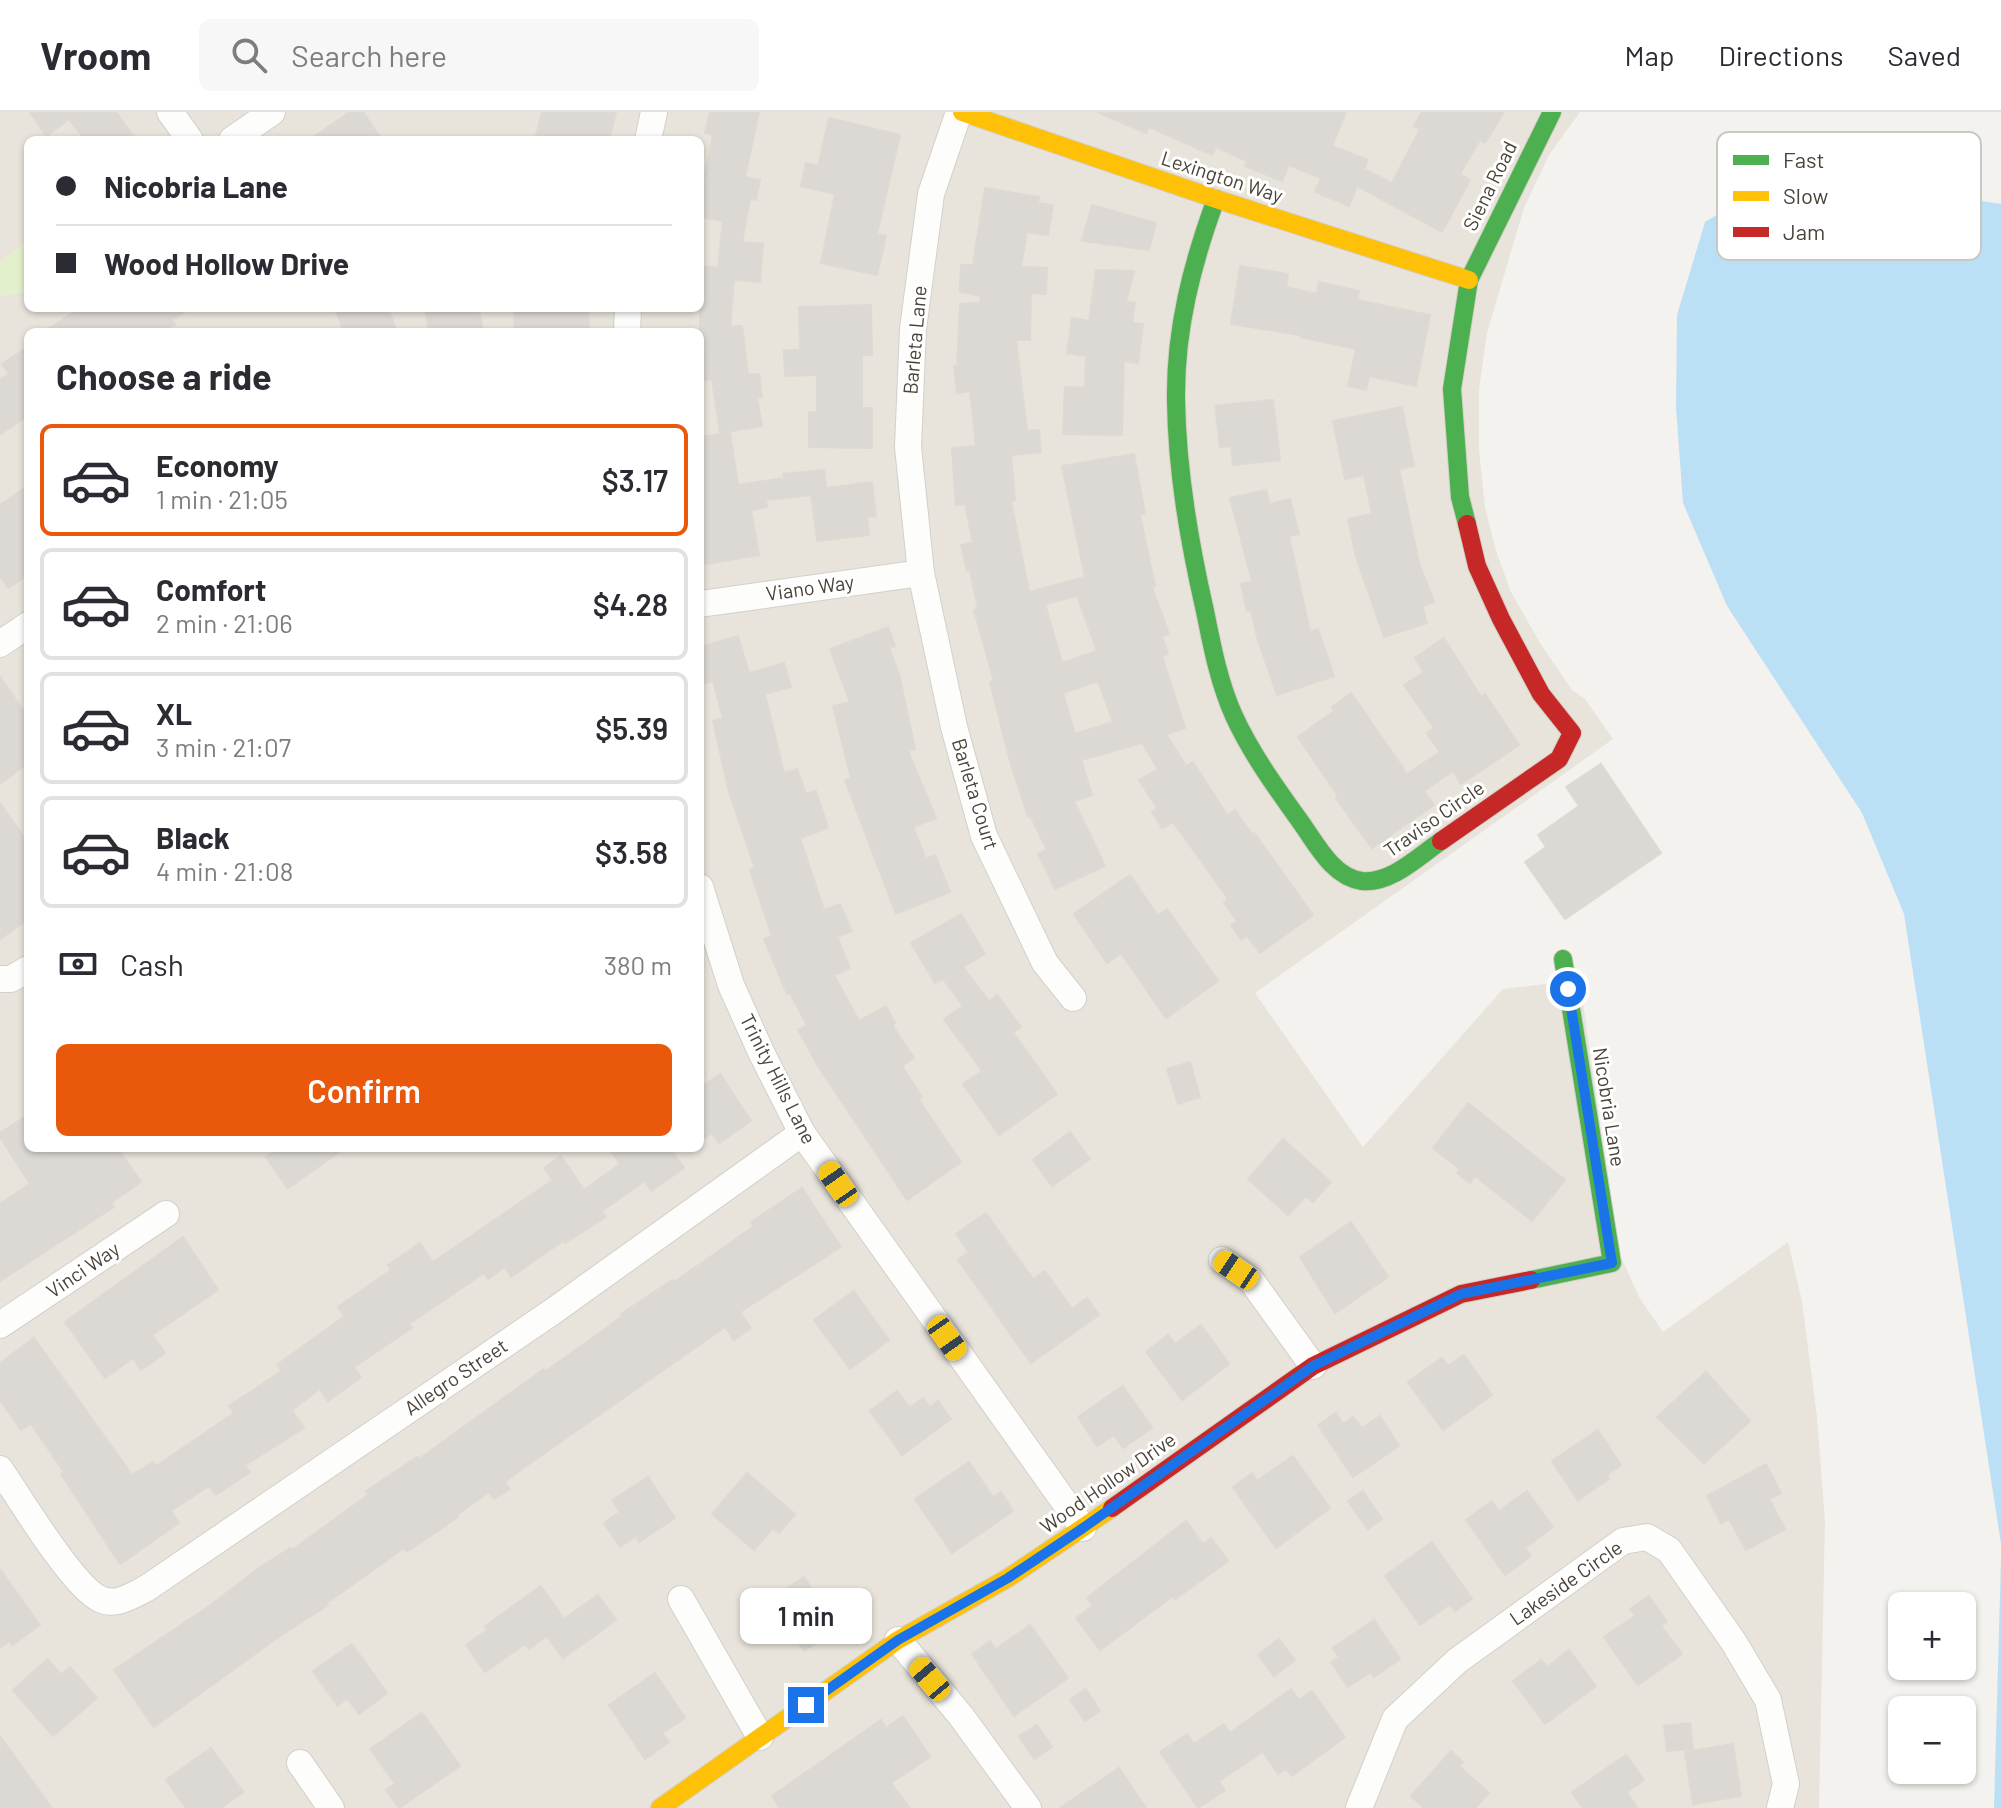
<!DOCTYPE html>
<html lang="en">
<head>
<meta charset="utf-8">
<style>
	body { margin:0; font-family:Barlow,sans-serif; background:#f7f7f7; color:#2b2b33; height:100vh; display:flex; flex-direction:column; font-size:30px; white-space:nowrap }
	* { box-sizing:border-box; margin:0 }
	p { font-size:26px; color:#7c7c81 }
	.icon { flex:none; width:44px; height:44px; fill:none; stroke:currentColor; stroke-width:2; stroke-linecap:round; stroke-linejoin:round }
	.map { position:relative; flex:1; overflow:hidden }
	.side { position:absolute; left:24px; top:216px; width:680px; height:824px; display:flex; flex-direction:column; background:#fff; border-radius:12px; box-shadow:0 2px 6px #0004 }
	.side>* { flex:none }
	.top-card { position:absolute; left:24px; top:24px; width:680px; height:176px; border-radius:12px; box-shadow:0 2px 6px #0004; display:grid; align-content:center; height:176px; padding:0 32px; background:#fff }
	.tools { position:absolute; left:1888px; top:1480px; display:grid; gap:16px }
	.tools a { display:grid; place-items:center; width:88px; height:88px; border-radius:12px; background:#fff; box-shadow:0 2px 6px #0004; font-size:40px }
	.end { position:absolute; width:36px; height:36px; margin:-18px; border:10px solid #1a73e8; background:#fff; box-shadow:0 0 0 4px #fff }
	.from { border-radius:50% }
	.bubble { position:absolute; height:56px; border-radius:12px; background:#fff; box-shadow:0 2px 6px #0004; font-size:26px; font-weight:600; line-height:56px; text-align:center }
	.car { position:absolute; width:24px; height:48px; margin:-24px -12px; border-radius:10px; box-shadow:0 0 6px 2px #0007; background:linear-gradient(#f5c518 24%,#345 0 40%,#f5c518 0 76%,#345 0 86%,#f5c518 0) }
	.top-card b { display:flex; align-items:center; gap:28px; height:76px; font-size:30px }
	.top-card b+b { border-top:2px solid #e1e1e2 }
	.top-card i { width:20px; height:20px; background:#2b2b33 }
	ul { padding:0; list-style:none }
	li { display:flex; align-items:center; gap:24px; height:112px; margin:0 16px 12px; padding:0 16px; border:4px solid #e1e1e2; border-radius:12px }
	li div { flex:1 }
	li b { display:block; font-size:30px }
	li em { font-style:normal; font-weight:600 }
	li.on { border-color:#ea580c }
	li>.icon { width:72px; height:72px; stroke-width:1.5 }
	h2 { padding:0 32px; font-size:36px; line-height:96px }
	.pay { display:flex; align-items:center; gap:20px; height:88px; padding:0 32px; font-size:30px }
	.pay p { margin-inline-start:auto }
	.button { display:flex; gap:16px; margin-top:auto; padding:16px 32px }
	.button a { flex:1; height:92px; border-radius:12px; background:#ea580c; color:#fff; font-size:32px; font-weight:600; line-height:92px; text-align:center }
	header { display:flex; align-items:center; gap:48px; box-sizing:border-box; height:112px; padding:0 40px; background:#fff; border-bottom:2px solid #e1e1e2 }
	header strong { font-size:38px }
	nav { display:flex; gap:44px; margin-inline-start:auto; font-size:28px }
	.search { width:560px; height:72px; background:#f7f7f7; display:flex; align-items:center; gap:20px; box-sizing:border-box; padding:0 28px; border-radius:12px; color:#7c7c81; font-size:30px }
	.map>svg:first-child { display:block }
	.residential { fill:#e8e4db; fill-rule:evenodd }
	.green { fill:#e3f0cc }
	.water { fill:#bbe0f5 }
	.building { fill:#dcd9d4; stroke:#ddd9d3; stroke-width:2; fill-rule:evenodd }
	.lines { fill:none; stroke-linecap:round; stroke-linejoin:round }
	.street-casing { stroke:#d2d0cb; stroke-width:28 }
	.fast-casing { stroke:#d4cfc4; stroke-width:20 }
	.slow-casing { stroke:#d4cfc4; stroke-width:20 }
	.jam-casing { stroke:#d4cfc4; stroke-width:20 }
	.street { stroke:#fdfdfc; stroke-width:26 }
	.fast { stroke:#4caf50; stroke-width:18 }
	.slow { stroke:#ffc107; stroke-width:18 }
	.jam { stroke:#c62828; stroke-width:18 }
	.route { stroke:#1a73e8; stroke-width:10 }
	.labels { text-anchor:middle; stroke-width:6; stroke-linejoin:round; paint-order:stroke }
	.street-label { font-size:20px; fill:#4c4338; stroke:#fff }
	.key { fill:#fff; stroke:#c9c7c3; stroke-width:2 }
	.key-label { font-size:22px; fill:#4c4338 }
</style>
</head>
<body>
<header>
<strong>Vroom</strong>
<div class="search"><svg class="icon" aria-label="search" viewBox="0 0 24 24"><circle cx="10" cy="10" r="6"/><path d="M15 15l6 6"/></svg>Search here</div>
<nav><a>Map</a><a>Directions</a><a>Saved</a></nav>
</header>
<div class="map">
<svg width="2001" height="1696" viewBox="0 0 2001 1696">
	<rect width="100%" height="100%" fill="#f4f2ee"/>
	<path class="residential" d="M0 0H1580L1549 43 1524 96 1487 221 1479 277V338L1485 395 1496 439 1511 480 1540 531 1572 578 1585 587 1613 627 1255 881 1363 1035 1503 877 1580 868 1617 1136 1639 1185 1663 1220 1788 1130 1802 1189 1817 1305 1825 1410 1819 1696H0ZM28 28H700V196H28ZM28 220H700V1036H28Z"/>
	<path class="green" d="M28 129V180L0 184V149Z"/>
	<g class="water">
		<path d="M1790 59 2001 92V1432L1904 802 1862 701 1727 494 1683 391 1676 295 1677 203 1705 110Z"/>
		<path d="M2001 1447V1696H1994Z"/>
	</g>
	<g class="building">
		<path d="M30 0H116L136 28H85L69 7 46 24Z"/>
		<path d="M350 0H363L382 28H309Z"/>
		<path d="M542 0H616L609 28H535Z"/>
		<path d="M710 0H759L745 65 760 68 756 88 750 87 742 130 763 132 760 170 734 168 730 215 742 214 748 262H759L762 285 757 286 762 314 720 321 712 267 700 269V154L718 156 723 109 700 105V71H703L713 23 705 21Z"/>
		<path d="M1097 0H1346L1332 34 1368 48 1364 57 1392 71 1420 17 1414 14 1422 0H1504L1485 31 1480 28 1460 62 1470 68 1442 120 1357 74 1349 94 1315 80 1321 66 1289 53 1282 69 1245 54 1247 49 1216 35 1212 43 1149 15 1146 21Z"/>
		<path d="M829 6 900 23 877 122 886 124 877 163 821 151 835 82 801 74 806 51 818 54Z"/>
		<path d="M985 76 1039 85 1038 91 1053 93 1048 123 1027 120 1021 155 1047 156 1046 182 1031 181 1030 228H1016L1027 319 1039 318 1041 340 1011 343 1015 388 1011 389 1029 480 1085 465 1062 354 1134 342 1145 402 1140 403 1155 474 1152 475 1169 522 1162 524 1168 542 1162 544 1185 616 1166 622 1186 654 1193 650 1227 703 1235 698 1252 722 1254 721 1313 803 1260 841 1247 824 1241 828 1231 813 1237 809 1224 791 1228 787 1173 710 1162 716 1152 700 1157 696 1139 668 1158 657 1142 631 1081 648 1092 683 1074 689 1105 754 1055 777 1038 742 1047 738 1030 703 1028 704 1010 649 990 570 994 569 974 498 978 497 970 458 967 459 961 433 973 431 965 392 956 393 952 336 976 334 970 279 957 281 954 254H957L960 192 980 191 981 184 960 180 961 153H973ZM1077 484 1097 539 1062 551 1045 492ZM1098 569 1113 610 1075 622 1063 581Z"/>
		<path d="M1092 93 1156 111 1149 138 1082 129Z"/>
		<path d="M1240 154 1288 162 1286 175 1317 182 1319 170 1359 179 1357 188 1430 203 1416 274 1369 264 1366 278 1348 274 1356 237 1300 225V223L1231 212Z"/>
		<path d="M1096 158 1134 159 1126 190 1135 191 1132 211 1143 212 1138 251 1124 249 1122 323 1063 322 1065 275 1085 276 1086 244 1067 241 1072 206 1089 209Z"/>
		<path d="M871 193 872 243H862V296H872V336L809 335V300H817V263L785 264 784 238H800L799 195Z"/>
		<path d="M80 196H189L172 208 175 212 163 220H44Z"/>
		<path d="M335 196H388L397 220H344Z"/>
		<path d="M425 196H479L483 220H429Z"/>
		<path d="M514 196H588L589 220H515Z"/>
		<path d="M28 235V304L0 322V268L9 262 2 252Z"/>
		<path d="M1273 288 1280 348 1233 353 1231 334 1220 335 1215 294Z"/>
		<path d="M1402 295 1414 354 1399 357 1419 451 1434 490 1422 494 1427 511 1384 525 1356 445 1348 407 1372 402 1364 363 1345 367 1333 309Z"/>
		<path d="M730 321 738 373 784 366 783 362 824 358 826 376 872 370 876 404 867 405 869 423 817 429 811 383 766 388 767 395 751 398 759 443 700 453V325Z"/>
		<path d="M28 374V463L8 476 0 464V393Z"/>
		<path d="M1266 378 1270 392 1290 387 1299 422 1289 424 1310 520 1318 517 1334 564 1277 583 1257 525 1251 498 1247 499 1241 472 1252 469 1230 386Z"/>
		<path d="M888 515 895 534 889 536 899 562 915 637 908 639 936 706 913 715 926 747 935 743 950 780 896 802 845 668 851 666 833 594 850 590 830 537Z"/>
		<path d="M738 524 749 561 784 551 791 575 765 582 784 661 797 657 806 682 816 679 828 716 800 726 824 798 840 792 852 819 837 825 850 856 834 863 859 909 886 894 895 911 892 913 914 946 902 954 922 985 918 987 961 1050 907 1088 818 954 798 918 807 913 790 881 787 882 764 827 772 824 750 758 755 756 729 680 713 609 723 606 713 569 700 572V535Z"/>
		<path d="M1444 526 1481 585 1485 582 1519 633 1461 672 1453 659 1424 679 1434 693 1372 736 1336 686 1338 684 1298 625 1334 599 1332 595 1351 581 1407 662 1440 640 1427 621 1434 616 1404 573 1424 560 1415 546Z"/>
		<path d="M0 565 28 605V651L0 672Z"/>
		<path d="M1601 652 1661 741 1565 807 1525 750 1546 735 1538 723 1579 694 1566 675Z"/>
		<path d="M0 691 28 731V807L0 827Z"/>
		<path d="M1130 763 1158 804 1167 797 1218 869 1166 906 1121 841 1107 851 1074 802Z"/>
		<path d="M961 802 985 842 963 855 989 889 997 883 1021 915 1013 920 1057 982 999 1023 963 972 982 959 944 907 963 894 943 867 935 871 911 831Z"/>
		<path d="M1190 950 1200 985 1178 992 1167 957Z"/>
		<path d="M720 962 751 1009 719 1031 712 1021 700 1029V976Z"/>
		<path d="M1468 991 1565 1068 1532 1109 1475 1064 1470 1071 1457 1061 1460 1057 1433 1036Z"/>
		<path d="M28 1003V1036H117L141 1070 111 1091 114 1095 0 1169V1092L30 1072 0 1025V1021Z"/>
		<path d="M1070 1020 1090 1047 1052 1074 1033 1048Z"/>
		<path d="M1283 1027 1331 1070 1313 1090 1306 1084 1288 1103 1248 1067Z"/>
		<path d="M280 1036H345L288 1076 266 1045Z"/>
		<path d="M609 1036H670L684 1056 651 1079 645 1069 602 1099 606 1105 565 1131 563 1129 511 1165 505 1155 488 1167 484 1161 409 1212 412 1216 354 1255 361 1265 328 1289 320 1277 292 1298 304 1316 245 1353 250 1360 216 1383 209 1374 171 1399 179 1411 120 1452 61 1362 64 1360 31 1312 21 1318 0 1288V1251L34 1226 132 1363 153 1350 156 1354 234 1301 229 1294 282 1259 277 1253 345 1204 338 1195 391 1158 388 1153 420 1131 433 1150 553 1068 544 1056 561 1044 584 1078 620 1052Z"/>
		<path d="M802 1076 841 1135 740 1200 751 1216 734 1228 725 1215 522 1357 505 1370 510 1377 494 1387 489 1380 457 1403 458 1405 407 1440 404 1436 327 1491 328 1493 277 1526 154 1615 114 1558 212 1492 259 1456 290 1436 292 1438 368 1383 366 1379 417 1345 419 1347 544 1257 546 1259 623 1204 621 1202 672 1168 674 1170 710 1145 754 1114 751 1110Z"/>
		<path d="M986 1101 1033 1167 1045 1159 1072 1197 1087 1186 1099 1203 1031 1251 958 1148 969 1140 956 1122Z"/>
		<path d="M1351 1110 1388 1165 1335 1201 1300 1145Z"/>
		<path d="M183 1125 218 1178 152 1223 165 1241 141 1258 133 1246 105 1266 65 1210Z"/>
		<path d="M854 1179 889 1228 850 1257 814 1208Z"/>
		<path d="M1201 1213 1229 1252 1182 1288 1146 1240 1168 1223 1175 1232Z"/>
		<path d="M1464 1243 1492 1283 1443 1318 1408 1270 1442 1246 1448 1254Z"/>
		<path d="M1706 1260 1750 1309 1704 1351 1657 1305Z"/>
		<path d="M1123 1274 1152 1316 1123 1336 1114 1323 1097 1334 1078 1305Z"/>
		<path d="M897 1279 910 1296 923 1286 930 1295 938 1289 951 1307 902 1343 870 1299Z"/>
		<path d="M1336 1301 1343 1312 1353 1305 1362 1316 1380 1304 1399 1334 1353 1365 1318 1313Z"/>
		<path d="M1598 1318 1621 1353 1607 1363 1609 1367 1578 1388 1552 1349Z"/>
		<path d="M1293 1344 1330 1396 1276 1436 1233 1375 1252 1361 1257 1369Z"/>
		<path d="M969 1350 993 1385 1001 1380 1013 1399 952 1441 915 1387Z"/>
		<path d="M1766 1352 1781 1381 1769 1387 1785 1417 1746 1438 1729 1407 1721 1411 1707 1384Z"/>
		<path d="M747 1361 795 1402 779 1421 773 1416 754 1438 712 1402Z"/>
		<path d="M648 1365 675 1406 639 1430 636 1424 620 1435 604 1411 620 1400 612 1388Z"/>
		<path d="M1363 1379 1382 1407 1368 1417 1348 1389Z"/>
		<path d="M1527 1379 1553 1415 1525 1436 1531 1444 1505 1463 1466 1408 1492 1389 1499 1399Z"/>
		<path d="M1186 1409 1203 1432 1211 1426 1228 1449 1175 1487 1173 1484 1100 1538 1076 1506 1093 1494 1087 1486Z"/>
		<path d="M1432 1430 1472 1487 1455 1499 1450 1492 1420 1513 1385 1464Z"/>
		<path d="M0 1457 40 1513 12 1533 9 1529 0 1536Z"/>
		<path d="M804 1465 838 1516 804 1539 795 1525 789 1528 765 1492Z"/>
		<path d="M541 1474 564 1507 598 1483 616 1508 563 1546 547 1524 529 1537 525 1532 485 1560 466 1533 487 1518 485 1514Z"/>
		<path d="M1649 1484 1667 1510 1661 1514 1682 1542 1638 1573 1604 1525 1635 1504 1630 1497Z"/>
		<path d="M1374 1508 1400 1547 1374 1565 1371 1560 1348 1575 1331 1550 1339 1545 1333 1536Z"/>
		<path d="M1030 1513 1068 1566 1014 1604 972 1542 990 1529 996 1537Z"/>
		<path d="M1279 1527 1295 1548 1274 1564 1258 1543Z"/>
		<path d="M352 1532 387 1581 359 1602 347 1586 338 1594 313 1559Z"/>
		<path d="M1569 1538 1596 1574 1545 1612 1513 1569 1541 1548 1547 1555Z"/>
		<path d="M48 1547 61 1563 70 1555 97 1586 53 1624 13 1578Z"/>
		<path d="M655 1561 685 1606 662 1621 669 1630 645 1647 609 1593Z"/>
		<path d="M1086 1577 1100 1599 1085 1609 1070 1588Z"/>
		<path d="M1291 1577 1299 1588 1312 1579 1345 1625 1292 1664 1286 1657 1278 1662 1263 1640 1219 1669 1225 1678 1198 1696 1160 1640 1187 1622 1194 1632 1224 1612 1230 1621Z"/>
		<path d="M422 1601 460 1654 399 1696 386 1678 395 1672 370 1637Z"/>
		<path d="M903 1604 930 1645 891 1671 910 1696H780L772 1684 881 1608 886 1616Z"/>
		<path d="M1690 1611 1693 1637 1667 1639 1664 1614Z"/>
		<path d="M1037 1613 1052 1635 1034 1647 1019 1624Z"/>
		<path d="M0 1624 52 1696H0Z"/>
		<path d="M1733 1632 1741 1684 1693 1692 1685 1640Z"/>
		<path d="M211 1636 243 1680 221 1696H186L166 1668Z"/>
		<path d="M1451 1639 1463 1650 1459 1654 1489 1681 1475 1696H1424L1411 1684Z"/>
		<path d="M1626 1643 1644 1668 1627 1680 1637 1696H1583L1572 1680Z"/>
		<path d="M1119 1656 1146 1696H1060Z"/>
	</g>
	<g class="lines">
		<defs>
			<g id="street">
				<path d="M170 0 190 28"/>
				<path d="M959 0 931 82 913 217 908 335 921 461 954 615 984 724 1045 851 1073 886"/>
				<path d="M232 28 272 0"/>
				<path d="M648 28 654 0"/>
				<path d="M627 220 628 196"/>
				<path d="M700 492 921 461"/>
				<path d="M0 532 28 513"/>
				<path d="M700 775 731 873 761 940 802 1021 1083 1416"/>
				<path d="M0 867H11L28 857"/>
				<path d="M1222 1148 1251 1168 1313 1254"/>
				<path d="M0 1213 166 1102"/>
				<path d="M0 1357C19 1385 73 1475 100 1487 116 1495 133 1483 147 1476L552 1200 802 1021"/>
				<path d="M681 1487 760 1625"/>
				<path d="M898 1528 961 1604 1028 1696"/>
				<path d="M300 1651 331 1696"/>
				<path d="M1359 1696 1395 1607 1457 1549 1623 1429 1647 1425 1669 1438 1733 1529 1768 1588 1786 1672 1780 1696"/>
			</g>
			<g id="fast">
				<path d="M1216 87C1192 152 1175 218 1176 288 1177 360 1189 429 1205 499 1212 534 1219 571 1234 604 1252 643 1277 677 1302 712 1317 733 1333 765 1362 769 1391 772 1419 744 1441 729"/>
				<path d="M1467 412 1460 385 1452 277 1469 168 1552 0"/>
				<path d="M1531 1168 1612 1151 1563 847"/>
			</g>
			<g id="slow">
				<path d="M962 0 1216 87 1469 168"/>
				<path d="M660 1696 898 1528 1008 1466 1112 1396"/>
			</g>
			<g id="jam">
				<path d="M1441 729 1559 647 1572 621 1541 582 1501 507 1477 454 1467 412"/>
				<path d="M1112 1396 1313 1254 1461 1182 1531 1168"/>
			</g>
		</defs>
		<use href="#street" class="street-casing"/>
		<use href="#fast" class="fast-casing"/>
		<use href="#slow" class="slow-casing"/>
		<use href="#jam" class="jam-casing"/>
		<use href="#street" class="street"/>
		<use href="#fast" class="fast"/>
		<use href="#slow" class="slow"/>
		<use href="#jam" class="jam"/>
	</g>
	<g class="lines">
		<path class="route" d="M806 1593 898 1528 1008 1466 1083 1416 1313 1254 1461 1182 1612 1151 1568 877"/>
	</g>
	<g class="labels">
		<g class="street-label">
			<text transform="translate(1222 65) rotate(18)" y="7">Lexington Way</text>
			<text transform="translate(1490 74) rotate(-64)" y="7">Siena Road</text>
			<text transform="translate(915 228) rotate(-85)" y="7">Barleta Lane</text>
			<text transform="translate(810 476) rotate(-8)" y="7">Viano Way</text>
			<text transform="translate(975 682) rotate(73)" y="7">Barleta Court</text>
			<text transform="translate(1434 707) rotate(-35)" y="7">Traviso Circle</text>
			<text transform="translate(778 967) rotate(63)" y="7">Trinity Hills Lane</text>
			<text transform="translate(1609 995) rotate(81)" y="7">Nicobria Lane</text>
			<text transform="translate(83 1158) rotate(-34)" y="7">Vinci Way</text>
			<text transform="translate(456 1265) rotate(-34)" y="7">Allegro Street</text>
			<text transform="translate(1108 1371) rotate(-35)" y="7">Wood Hollow Drive</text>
			<text transform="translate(1566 1471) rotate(-35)" y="7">Lakeside Circle</text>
		</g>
	</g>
	<rect x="1717" y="20" width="264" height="128" rx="12" class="key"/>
	<rect x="1733" y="43" width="36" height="10" fill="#4caf50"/>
	<rect x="1733" y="79" width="36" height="10" fill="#ffc107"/>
	<rect x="1733" y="115" width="36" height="10" fill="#c62828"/>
	<g class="key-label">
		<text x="1783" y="56">Fast</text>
		<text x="1783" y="92">Slow</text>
		<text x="1783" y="128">Jam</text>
	</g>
</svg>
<div class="tools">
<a>+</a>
<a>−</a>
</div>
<i class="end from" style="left:1568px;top:877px"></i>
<i class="end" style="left:806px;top:1593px"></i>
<div class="bubble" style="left:740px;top:1476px;width:132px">1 min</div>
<i class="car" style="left:838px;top:1072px;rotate:325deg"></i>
<i class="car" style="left:1236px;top:1158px;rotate:304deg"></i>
<i class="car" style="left:947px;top:1226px;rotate:145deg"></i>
<i class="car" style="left:930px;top:1567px;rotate:320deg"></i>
<div class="top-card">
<b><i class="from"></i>Nicobria Lane</b>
<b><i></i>Wood Hollow Drive</b>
</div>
<section class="side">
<h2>Choose a ride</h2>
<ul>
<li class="on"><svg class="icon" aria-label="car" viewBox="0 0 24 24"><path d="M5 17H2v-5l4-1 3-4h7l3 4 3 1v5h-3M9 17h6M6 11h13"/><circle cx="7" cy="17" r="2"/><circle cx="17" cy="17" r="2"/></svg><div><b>Economy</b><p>1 min · 21:05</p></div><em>$3.17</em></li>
<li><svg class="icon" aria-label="car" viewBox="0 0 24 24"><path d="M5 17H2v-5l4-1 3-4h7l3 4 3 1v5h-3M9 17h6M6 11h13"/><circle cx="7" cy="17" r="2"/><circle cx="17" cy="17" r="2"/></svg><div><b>Comfort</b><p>2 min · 21:06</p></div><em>$4.28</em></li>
<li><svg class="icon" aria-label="car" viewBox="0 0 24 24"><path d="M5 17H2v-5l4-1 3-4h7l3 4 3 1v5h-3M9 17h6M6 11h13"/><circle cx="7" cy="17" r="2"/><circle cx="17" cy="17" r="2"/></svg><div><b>XL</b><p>3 min · 21:07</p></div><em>$5.39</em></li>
<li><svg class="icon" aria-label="car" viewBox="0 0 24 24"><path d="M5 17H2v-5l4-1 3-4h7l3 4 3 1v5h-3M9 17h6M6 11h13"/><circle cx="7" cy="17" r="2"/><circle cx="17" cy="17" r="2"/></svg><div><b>Black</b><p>4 min · 21:08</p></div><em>$3.58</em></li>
</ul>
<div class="pay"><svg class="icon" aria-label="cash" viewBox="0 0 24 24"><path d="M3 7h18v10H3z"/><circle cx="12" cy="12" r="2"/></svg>Cash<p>380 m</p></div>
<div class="button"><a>Confirm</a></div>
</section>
</div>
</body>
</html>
